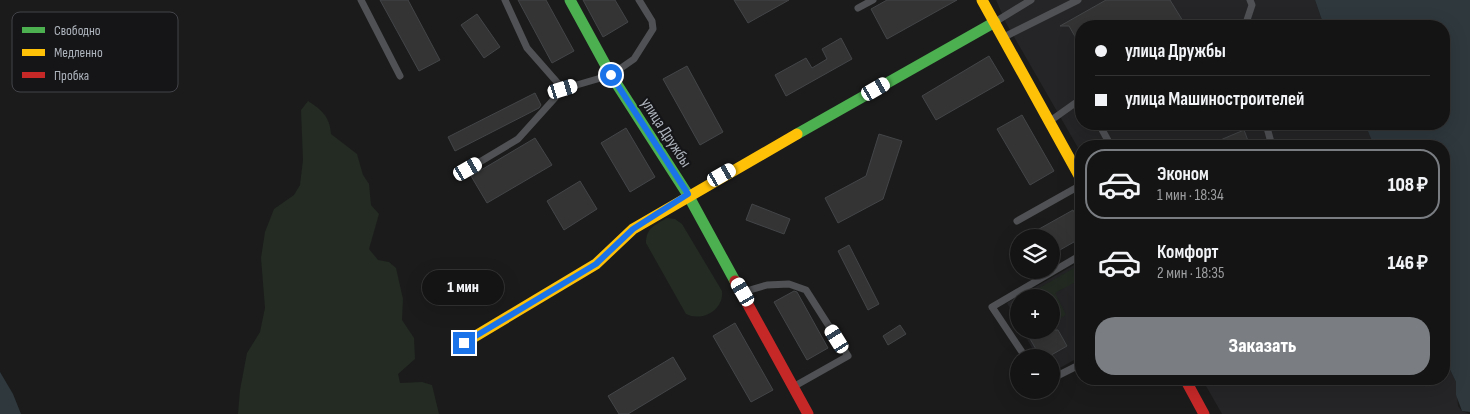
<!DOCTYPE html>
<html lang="ru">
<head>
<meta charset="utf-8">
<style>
	body { margin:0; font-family:"Sofia Sans Condensed",sans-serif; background:#1d1d1d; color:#f1f3f6; height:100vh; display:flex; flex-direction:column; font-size:19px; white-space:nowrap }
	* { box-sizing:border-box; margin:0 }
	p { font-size:16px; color:#9d9ea0 }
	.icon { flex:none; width:28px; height:28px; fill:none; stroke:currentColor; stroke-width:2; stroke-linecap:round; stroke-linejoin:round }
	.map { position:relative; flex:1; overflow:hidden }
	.panel { position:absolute; left:1075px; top:140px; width:375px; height:245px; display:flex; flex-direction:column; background:#141414; border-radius:20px; box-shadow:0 5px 20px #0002,0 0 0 1px #333334 }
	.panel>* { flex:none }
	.guide { position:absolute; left:1075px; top:20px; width:375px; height:110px; border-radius:20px; box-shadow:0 5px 20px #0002,0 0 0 1px #333334; display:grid; align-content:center; height:110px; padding:0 20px; background:#141414 }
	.buttons { position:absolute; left:1010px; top:229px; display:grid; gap:10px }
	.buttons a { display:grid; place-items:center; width:50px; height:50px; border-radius:50%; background:#141414; box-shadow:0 5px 20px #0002,0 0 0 1px #333334; font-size:25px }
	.end { position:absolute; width:22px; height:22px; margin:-11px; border:6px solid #1a73e8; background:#fff; box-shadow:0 0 0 2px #fff }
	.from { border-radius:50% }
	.bubble { position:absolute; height:35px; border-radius:18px; background:#141414; box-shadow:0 5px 20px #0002,0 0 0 1px #333334; font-size:16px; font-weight:800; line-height:35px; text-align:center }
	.car { position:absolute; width:15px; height:30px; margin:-15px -8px; border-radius:6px; box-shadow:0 0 4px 1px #0007; background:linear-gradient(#fff 24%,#345 0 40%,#fff 0 76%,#345 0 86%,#fff 0) }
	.guide b { display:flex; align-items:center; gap:18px; height:48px; font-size:19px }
	.guide b+b { border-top:1px solid #333334 }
	.guide i { width:12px; height:12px; background:#f1f3f6 }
	ul { padding:9px 0 0; list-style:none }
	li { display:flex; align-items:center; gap:15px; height:70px; margin:0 10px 8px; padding:0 10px; border:2px solid transparent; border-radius:20px }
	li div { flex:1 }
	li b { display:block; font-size:19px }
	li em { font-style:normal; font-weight:800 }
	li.current { border-color:#7a7e83 }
	li>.icon { width:45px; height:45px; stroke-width:1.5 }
	.button { display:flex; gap:10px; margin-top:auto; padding:10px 20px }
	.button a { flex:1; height:58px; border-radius:20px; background:#7a7e83; color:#fff; font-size:20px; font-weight:800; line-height:58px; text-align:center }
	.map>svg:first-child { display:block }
	.built { fill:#252527 }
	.green { fill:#232b23 }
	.water { fill:#2e383d }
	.building { fill:#343435; stroke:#434547 }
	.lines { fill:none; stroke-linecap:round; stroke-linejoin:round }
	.lane { stroke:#4f5154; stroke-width:7 }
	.fast { stroke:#4caf50; stroke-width:11 }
	.slow { stroke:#ffc107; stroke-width:11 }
	.jam { stroke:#c62828; stroke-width:11 }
	.route { stroke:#1a73e8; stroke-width:6 }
	.labels { text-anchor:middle; stroke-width:4.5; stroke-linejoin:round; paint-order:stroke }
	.street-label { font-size:16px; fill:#adb3bb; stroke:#151518 }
	.key { fill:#151518; stroke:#434449; stroke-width:1 }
	.key-label { font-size:14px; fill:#adb3bb }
</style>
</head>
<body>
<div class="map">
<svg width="1470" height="414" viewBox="0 0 1470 414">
	<rect width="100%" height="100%" fill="#1b1b1b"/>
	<g class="built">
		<path d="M996 0H1315L1324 26H1081V124H1365L1374 146H1081V153L1006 23Z"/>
		<path d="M1081 261V356L1051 373V358L1037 357 1022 330H1051V298H1019V324L1007 303Z"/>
		<path d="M1444 357 1456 382 1458 406 1462 411 1470 414H1222L1202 379H1444Z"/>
	</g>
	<g class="green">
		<path d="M308 101C322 110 330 117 331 134L357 154 363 175 369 184 371 205 379 214 369 249 378 260 389 262 396 268 403 299 402 320 414 338 415 359 398 374 400 383 422 382 432 385 439 414H238L240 390 247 353 260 332 265 308 261 258 265 232 274 209 294 195 300 185 303 160 301 110Z"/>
		<path d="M667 218 675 219 682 224 722 291C724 310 702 322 686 314L646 243C646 228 655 225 667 218Z"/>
		<path d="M1081 264V279L1055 293 1066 315 1059 319 1051 307V298L1045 297 1039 288Z"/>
	</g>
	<g class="water">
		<path d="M1315 0H1470V412L1462 411 1456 395V382L1444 357V146H1374L1365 124H1444V26H1324Z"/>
		<path d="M0 372 13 394 21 414H0Z"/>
	</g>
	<g class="building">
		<path d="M380 0H408L440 60 419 71Z"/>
		<path d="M518 0H546L574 51 552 63Z"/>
		<path d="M583 0H615L628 22 603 37Z"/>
		<path d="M734 0H789L748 23Z"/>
		<path d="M887 0H957L887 39 871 9Z"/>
		<path d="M1106 0H1170L1186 26H1081V47L1069 26H1060Z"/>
		<path d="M477 14 500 47 484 58 461 25Z"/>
		<path d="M841 38 852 59 786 96 775 75 806 58 812 68 827 59 822 49Z"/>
		<path d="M989 56 1004 81 936 120 922 96Z"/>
		<path d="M687 66 723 132 700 145 663 79Z"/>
		<path d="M535 93 541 105 539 108 455 151 448 137Z"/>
		<path d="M1022 115 1054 171 1030 185 997 129Z"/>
		<path d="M626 128 655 177 630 192 601 143Z"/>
		<path d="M1244 130 1250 146H1206Z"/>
		<path d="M879 134 902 141 883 199 838 223 825 198 866 176Z"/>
		<path d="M535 138 552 165 487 203 471 176Z"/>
		<path d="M580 181 597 209 564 230 547 201Z"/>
		<path d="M752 204 790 219 784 234 746 220Z"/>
		<path d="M1073 210 1081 225V238L1051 255V238H1023Z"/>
		<path d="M849 245 879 304 868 310 838 251Z"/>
		<path d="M794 291 797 292 828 348 807 360 774 302Z"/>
		<path d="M735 323 773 390 751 402 713 336Z"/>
		<path d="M900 325 906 334 888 345 883 336Z"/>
		<path d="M1025 330H1058L1067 346 1046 358H1041Z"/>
		<path d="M673 357 686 379 628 414H619L608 396Z"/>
	</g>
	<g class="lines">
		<g class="lane">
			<path d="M361 0 400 76"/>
			<path d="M505 0 527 48 563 89"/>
			<path d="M858 8 873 0"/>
			<path d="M995 22 1031 0"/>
			<path d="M1245 26 1252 5 1250 0"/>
			<path d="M1004 37 1078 0"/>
			<path d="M1050 121 1081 99"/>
			<path d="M1099 124 1111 146"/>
			<path d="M1266 124 1272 146"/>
			<path d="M468 169 518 139 563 89 611 75 634 59 653 29 652 21 639 0"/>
			<path d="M1017 221 1081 185"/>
			<path d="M743 292 767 285 789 284 806 290 848 356 793 387"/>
			<path d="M1026 358 992 307 1081 255"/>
			<path d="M1051 379 1081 364"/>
		</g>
		<g class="fast">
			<path d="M570 0 611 75 688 195 735 281"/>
			<path d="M797 134 995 22"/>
		</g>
		<g class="slow">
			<path d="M982 0 1081 179"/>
			<path d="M464 343 596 264 633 229 797 134"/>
		</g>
		<g class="jam">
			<path d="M735 281 808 414"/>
			<path d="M1185 379 1204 414"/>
		</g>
	</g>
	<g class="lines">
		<path class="route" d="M464 343 596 264 633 229 688 194 611 75"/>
	</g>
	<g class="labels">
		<g class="street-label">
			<text transform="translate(667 132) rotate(57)" y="6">улица Дружбы</text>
		</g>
	</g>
	<rect x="12" y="12" width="166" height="80" rx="8" class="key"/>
	<rect x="22" y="27" width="23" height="6" fill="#4caf50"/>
	<rect x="22" y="49" width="23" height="7" fill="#ffc107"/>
	<rect x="22" y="72" width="23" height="6" fill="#c62828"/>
	<g class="key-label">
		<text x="54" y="35">Свободно</text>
		<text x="54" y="57">Медленно</text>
		<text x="54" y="80">Пробка</text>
	</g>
</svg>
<div class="buttons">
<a><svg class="icon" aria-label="layers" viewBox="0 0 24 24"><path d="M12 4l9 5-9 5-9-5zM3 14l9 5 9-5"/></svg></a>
<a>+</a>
<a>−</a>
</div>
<i class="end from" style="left:611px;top:75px"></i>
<i class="end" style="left:464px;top:343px"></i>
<div class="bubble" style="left:422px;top:270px;width:82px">1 мин</div>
<i class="car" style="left:563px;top:89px;rotate:73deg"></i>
<i class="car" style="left:876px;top:89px;rotate:60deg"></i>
<i class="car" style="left:468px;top:169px;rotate:60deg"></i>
<i class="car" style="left:722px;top:175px;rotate:60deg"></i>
<i class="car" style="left:743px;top:292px;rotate:330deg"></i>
<i class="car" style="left:837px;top:339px;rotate:328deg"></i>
<div class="guide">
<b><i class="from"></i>улица Дружбы</b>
<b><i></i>улица Машиностроителей</b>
</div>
<section class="panel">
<ul>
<li class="current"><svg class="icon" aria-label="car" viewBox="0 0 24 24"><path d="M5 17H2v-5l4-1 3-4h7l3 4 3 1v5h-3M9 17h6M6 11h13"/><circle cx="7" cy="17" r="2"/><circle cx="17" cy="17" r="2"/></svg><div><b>Эконом</b><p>1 мин · 18:34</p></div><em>108 ₽</em></li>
<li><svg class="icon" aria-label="car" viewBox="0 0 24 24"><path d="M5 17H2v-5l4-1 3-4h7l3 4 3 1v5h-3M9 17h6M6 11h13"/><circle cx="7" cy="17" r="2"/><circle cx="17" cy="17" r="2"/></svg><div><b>Комфорт</b><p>2 мин · 18:35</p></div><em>146 ₽</em></li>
</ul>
<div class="button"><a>Заказать</a></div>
</section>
</div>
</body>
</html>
